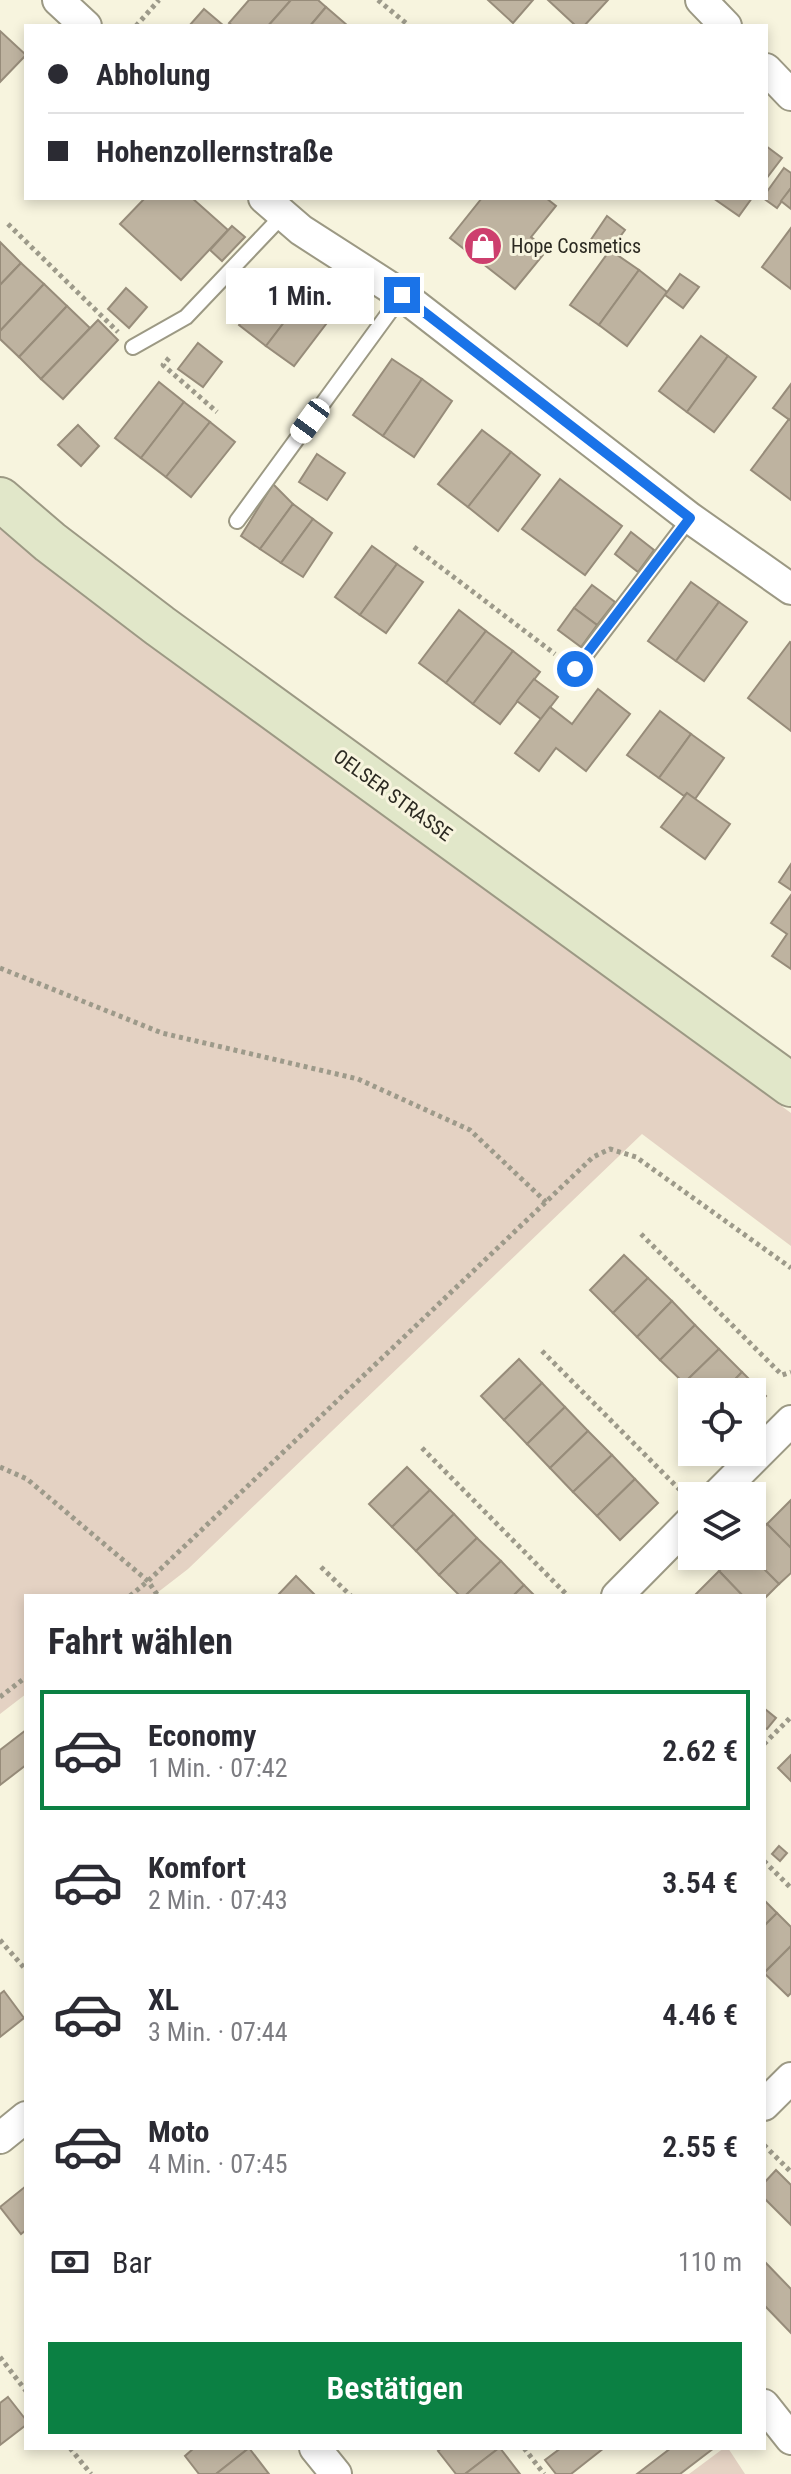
<!DOCTYPE html>
<html lang="de">
<head>
<meta charset="utf-8">
<style>
	body { margin:0; font-family:"Roboto Condensed",sans-serif; background:#f7f7f7; color:#2b2b33; height:100vh; display:flex; flex-direction:column; font-size:30px; white-space:nowrap }
	* { box-sizing:border-box; margin:0 }
	p { font-size:26px; color:#7c7c81 }
	.icon { flex:none; width:44px; height:44px; fill:none; stroke:currentColor; stroke-width:2; stroke-linecap:round; stroke-linejoin:round }
	.map { position:relative; flex:1; overflow:hidden }
	.panel { position:absolute; left:24px; top:1594px; width:742px; height:856px; display:flex; flex-direction:column; background:#fff; border-radius:0px; box-shadow:0 4px 12px #0003 }
	.panel>* { flex:none }
	.hud { position:absolute; left:24px; top:24px; width:744px; height:176px; border-radius:0px; box-shadow:0 4px 12px #0003; display:grid; align-content:center; height:176px; padding:0 24px; background:#fff }
	.tools { position:absolute; left:678px; top:1378px; display:grid; gap:16px }
	.tools a { display:grid; place-items:center; width:88px; height:88px; border-radius:0px; background:#fff; box-shadow:0 4px 12px #0003; font-size:40px }
	.end { position:absolute; width:36px; height:36px; margin:-18px; border:10px solid #1a73e8; background:#fff; box-shadow:0 0 0 4px #fff }
	.from { border-radius:50% }
	.bubble { position:absolute; height:56px; border-radius:0px; background:#fff; box-shadow:0 4px 12px #0003; font-size:26px; font-weight:600; line-height:56px; text-align:center }
	.car { position:absolute; width:24px; height:48px; margin:-24px -12px; border-radius:10px; box-shadow:0 0 6px 2px #0007; background:linear-gradient(#fff 24%,#345 0 40%,#fff 0 76%,#345 0 86%,#fff 0) }
	.hud b { display:flex; align-items:center; gap:28px; height:76px; font-size:30px }
	.hud b+b { border-top:2px solid #e1e1e2 }
	.hud i { width:20px; height:20px; background:#2b2b33 }
	ul { padding:0; list-style:none }
	li { display:flex; align-items:center; gap:24px; height:120px; margin:0 16px 12px; padding:0 8px; border:4px solid transparent; border-radius:0px }
	li div { flex:1 }
	li b { display:block; font-size:30px }
	li em { font-style:normal; font-weight:600 }
	li.selected { border-color:#0b8043 }
	li>.icon { width:72px; height:72px; stroke-width:1.5 }
	h2 { padding:0 24px; font-size:36px; line-height:96px }
	.pay { display:flex; align-items:center; gap:20px; height:88px; padding:0 24px; font-size:30px }
	.pay p { margin-inline-start:auto }
	.primary-button { display:flex; gap:16px; margin-top:auto; padding:16px 24px }
	.primary-button a { flex:1; height:92px; border-radius:0px; background:#0b8043; color:#fff; font-size:32px; font-weight:600; line-height:92px; text-align:center }
	.map>svg:first-child { display:block }
	.green { fill:#e4d2c3 }
	.building { fill:#beb3a0; stroke:#978c7a; stroke-width:2 }
	.lines { fill:none; stroke-linecap:round; stroke-linejoin:round }
	.lane-casing { stroke:#9c9984; stroke-width:18 }
	.street-casing { stroke:#9c9984; stroke-width:34 }
	.secondary-casing { stroke:#9c9984; stroke-width:46 }
	.path { stroke:#9d9a8a; stroke-width:5; stroke-dasharray:4 4; stroke-linecap:butt }
	.lane { stroke:#fff; stroke-width:14 }
	.street { stroke:#fff; stroke-width:30 }
	.secondary { stroke:#e1e7c9; stroke-width:42 }
	.route { stroke:#1a73e8; stroke-width:10 }
	.labels { text-anchor:middle; stroke-width:6; stroke-linejoin:round; paint-order:stroke }
	.poi-label { font-size:20px; fill:#2b2921; stroke:#f7f4de; text-anchor:start }
	.street-label { font-size:20px; fill:#2b2921; stroke:#f7f4de }
</style>
</head>
<body>
<div class="map">
<svg width="791" height="2474" viewBox="0 0 791 2474">
	<rect width="100%" height="100%" fill="#f7f4de"/>
	<g class="green">
		<path d="M0 528 121 624 791 1113V1246L642 1134 188 1569 153 1596H26V1694L0 1714Z"/>
		<path d="M724 2448H728L745 2474H689Z"/>
	</g>
	<g class="building">
		<path d="M249 0H291L268 26H233L229 23Z"/>
		<path d="M291 0H318L326 7 310 26H268Z"/>
		<path d="M488 0H533L513 23Z"/>
		<path d="M548 0H608L584 26H576Z"/>
		<path d="M326 7 348 26H310Z"/>
		<path d="M204 9 224 26H189Z"/>
		<path d="M0 31 26 55 0 82Z"/>
		<path d="M766 146 782 158 766 179Z"/>
		<path d="M784 168 791 173V188L777 208 763 198H766V193Z"/>
		<path d="M791 188V209L781 201Z"/>
		<path d="M145 198H192L228 230 181 280 120 224Z"/>
		<path d="M482 198H546L556 206 531 237 547 250 515 289 450 238Z"/>
		<path d="M713 198H752L739 216Z"/>
		<path d="M607 216 625 230 607 254 590 241Z"/>
		<path d="M232 226 245 237 222 261 210 250Z"/>
		<path d="M791 228V289L762 267Z"/>
		<path d="M0 242 21 263 0 285Z"/>
		<path d="M610 250 639 270 599 325 570 305Z"/>
		<path d="M21 263 44 284 0 331V285Z"/>
		<path d="M280 270 308 291 266 346 239 325Z"/>
		<path d="M639 270 667 292 627 346 599 325Z"/>
		<path d="M680 274 699 287 683 308 665 295Z"/>
		<path d="M44 284 67 306 19 357 0 339V331Z"/>
		<path d="M126 288 147 307 129 328 108 309Z"/>
		<path d="M308 291 336 311 294 366 266 346Z"/>
		<path d="M67 306 90 328 41 379 19 357Z"/>
		<path d="M98 320 118 340 63 399 41 379Z"/>
		<path d="M701 336 728 356 687 412 659 391Z"/>
		<path d="M198 343 222 362 203 387 178 369Z"/>
		<path d="M728 356 756 377 714 432 687 412Z"/>
		<path d="M392 359 422 379 383 436 353 415Z"/>
		<path d="M422 379 452 401 414 457 383 436Z"/>
		<path d="M159 382 184 402 141 458 115 438Z"/>
		<path d="M791 384V421L773 408Z"/>
		<path d="M184 402 210 422 166 477 141 458Z"/>
		<path d="M789 419 791 421V500L751 470Z"/>
		<path d="M210 422 235 442 191 497 166 477Z"/>
		<path d="M78 425 99 446 81 466 58 445Z"/>
		<path d="M482 430 511 452 468 507 438 484Z"/>
		<path d="M511 452 540 475 498 531 468 507Z"/>
		<path d="M317 454 345 473 327 500 299 482Z"/>
		<path d="M560 479 622 526 585 575 522 529Z"/>
		<path d="M273 484 293 504 260 549 241 536Z"/>
		<path d="M293 504 313 519 281 563 260 549Z"/>
		<path d="M313 519 332 533 303 577 281 563Z"/>
		<path d="M631 532 654 550 638 572 615 554Z"/>
		<path d="M372 546 397 564 360 615 335 597Z"/>
		<path d="M397 564 423 582 386 633 360 615Z"/>
		<path d="M691 582 719 602 676 661 648 641Z"/>
		<path d="M592 585 615 602 597 625 574 608Z"/>
		<path d="M719 602 747 622 704 681 676 661Z"/>
		<path d="M574 608 597 625 581 647 558 630Z"/>
		<path d="M459 610 486 631 446 683 419 663Z"/>
		<path d="M486 631 513 651 473 704 446 683Z"/>
		<path d="M790 642 791 643V731L748 698Z"/>
		<path d="M513 651 540 672 500 724 473 704Z"/>
		<path d="M534 679 558 697 541 719 517 701Z"/>
		<path d="M598 689 630 714 586 771 556 748 539 771 515 753 550 707 572 724Z"/>
		<path d="M660 711 691 734 659 778 627 755Z"/>
		<path d="M691 734 724 758 695 799 687 793 684 796 659 778Z"/>
		<path d="M687 793 730 824 705 859 661 827Z"/>
		<path d="M791 864V890L779 882Z"/>
		<path d="M791 895V969L772 956 787 934 771 923Z"/>
		<path d="M624 1255 648 1278 613 1313 590 1290Z"/>
		<path d="M648 1278 672 1301 637 1337 613 1313Z"/>
		<path d="M672 1301 695 1325 660 1360 637 1337Z"/>
		<path d="M695 1325 719 1349 684 1383 660 1360Z"/>
		<path d="M719 1349 742 1372 723 1392H693L684 1383Z"/>
		<path d="M519 1359 542 1383 504 1420 481 1396Z"/>
		<path d="M742 1372 766 1396 752 1410V1392H723Z"/>
		<path d="M542 1383 565 1407 527 1444 504 1420Z"/>
		<path d="M565 1407 588 1431 550 1468 527 1444Z"/>
		<path d="M588 1431 612 1455 573 1492 550 1468Z"/>
		<path d="M612 1455 635 1479 597 1516 573 1492Z"/>
		<path d="M407 1467 430 1490 392 1527 369 1504Z"/>
		<path d="M635 1479 658 1503 620 1540 597 1516Z"/>
		<path d="M430 1490 454 1514 416 1551 392 1527Z"/>
		<path d="M791 1500V1548L767 1524Z"/>
		<path d="M454 1514 477 1538 439 1575 416 1551Z"/>
		<path d="M767 1524 791 1548V1573L779 1584 751 1556 752 1539Z"/>
		<path d="M477 1538 501 1561 465 1596H460L439 1575Z"/>
		<path d="M735 1556H751L779 1584 764 1599V1596H743L719 1571Z"/>
		<path d="M501 1561 524 1585 513 1596H465Z"/>
		<path d="M719 1571 743 1596H694Z"/>
		<path d="M296 1576 316 1596H277Z"/>
		<path d="M524 1585 535 1596H513Z"/>
		<path d="M765 1709 776 1718 767 1729 764 1727Z"/>
		<path d="M26 1730V1765L0 1785V1750Z"/>
		<path d="M791 1755V1781L778 1768Z"/>
		<path d="M779 1846 787 1853 780 1861 772 1854Z"/>
		<path d="M764 1900 777 1913 764 1926Z"/>
		<path d="M777 1913 791 1927V1946L764 1973V1926Z"/>
		<path d="M791 1946V1993L788 1996 764 1973Z"/>
		<path d="M4 1991 24 2018 0 2037V1994Z"/>
		<path d="M776 2170 791 2185V2225L764 2198V2183Z"/>
		<path d="M26 2186V2230L21 2234 0 2207Z"/>
		<path d="M764 2261 791 2289V2333L764 2305Z"/>
		<path d="M8 2397 26 2420V2425L0 2445V2403Z"/>
		<path d="M194 2448H249L216 2474H199L185 2456Z"/>
		<path d="M249 2448 269 2474H216Z"/>
		<path d="M442 2448H499L465 2474H456L438 2451Z"/>
		<path d="M500 2448 520 2474H465L499 2448Z"/>
		<path d="M561 2448H604L571 2474H556L545 2460Z"/>
		<path d="M671 2448H714L680 2474H637Z"/>
	</g>
	<g class="lines">
		<defs>
			<g id="lane">
				<path d="M133 347 186 317 282 216"/>
				<path d="M237 521 402 295"/>
				<path d="M575 669 690 518"/>
			</g>
			<g id="street">
				<path d="M58 0 86 26"/>
				<path d="M701 0 726 26"/>
				<path d="M766 69 791 95"/>
				<path d="M264 198 301 230 402 295 690 518 791 589"/>
				<path d="M716 1496 791 1421"/>
				<path d="M617 1596 692 1520"/>
				<path d="M764 2105 791 2078"/>
				<path d="M0 2138 26 2117"/>
				<path d="M764 2405 791 2439"/>
				<path d="M315 2448 336 2474"/>
			</g>
			<path id="secondary" d="M0 499 50 542 160 626 791 1085"/>
		</defs>
		<use href="#lane" class="lane-casing"/>
		<use href="#street" class="street-casing"/>
		<use href="#secondary" class="secondary-casing"/>
		<g class="path">
			<path d="M378 0 407 24"/>
			<path d="M136 26 159 0"/>
			<path d="M8 224 118 332"/>
			<path d="M169 358 163 365 217 412"/>
			<path d="M414 547 555 654"/>
			<path d="M0 968 162 1033 358 1079 470 1130 546 1202"/>
			<path d="M641 1234 782 1375 791 1372"/>
			<path d="M542 1351 682 1492"/>
			<path d="M422 1448 568 1596"/>
			<path d="M0 1467 27 1479 148 1581 158 1596"/>
			<path d="M321 1567 351 1596"/>
			<path d="M130 1596 148 1581 593 1157 610 1149 636 1157 791 1268"/>
			<path d="M0 1697 26 1677"/>
			<path d="M764 1744 791 1717"/>
			<path d="M764 1861 791 1888"/>
			<path d="M0 1940 26 1970"/>
			<path d="M764 2145 791 2172"/>
			<path d="M0 2357 26 2391"/>
			<path d="M70 2448 91 2474"/>
			<path d="M524 2448 544 2474"/>
		</g>
		<use href="#lane" class="lane"/>
		<use href="#street" class="street"/>
		<use href="#secondary" class="secondary"/>
	</g>
	<g class="lines">
		<path class="route" d="M402 295 690 518 575 669"/>
	</g>
	<defs>
		<symbol id="shop-disc" viewBox="-11 -11 22 22"><circle r="9.5" fill="#cd3f6e" stroke="#f7f4de"/><path d="M-5-2.5h2.3a2.7 3.5 0 0 1 5.4 0H5L5.5 6h-11ZM-1.5-2.5h3a1.5 2.3 0 0 0-3 0Z" fill="#fff"/></symbol>
	</defs>
	<g fill-rule="evenodd">
		<use href="#shop-disc" x="461" y="224" width="44" height="44"/>
	</g>
	<g class="labels">
		<g class="poi-label">
			<text x="511" y="253">Hope Cosmetics</text>
		</g>
		<g class="street-label">
			<text transform="translate(393 795) rotate(36)" y="7">OELSER STRASSE</text>
		</g>
	</g>
</svg>
<div class="tools">
<a><svg class="icon" aria-label="locate" viewBox="0 0 24 24"><circle cx="12" cy="12" r="6"/><path d="M12 2v4M12 18v4M2 12h4M18 12h4"/></svg></a>
<a><svg class="icon" aria-label="layers" viewBox="0 0 24 24"><path d="M12 4l9 5-9 5-9-5zM3 14l9 5 9-5"/></svg></a>
</div>
<i class="end from" style="left:575px;top:669px"></i>
<i class="end" style="left:402px;top:295px"></i>
<div class="bubble" style="left:226px;top:268px;width:148px">1 Min.</div>
<i class="car" style="left:310px;top:421px;rotate:216deg"></i>
<div class="hud">
<b><i class="from"></i>Abholung</b>
<b><i></i>Hohenzollernstraße</b>
</div>
<section class="panel">
<h2>Fahrt wählen</h2>
<ul>
<li class="selected"><svg class="icon" aria-label="car" viewBox="0 0 24 24"><path d="M5 17H2v-5l4-1 3-4h7l3 4 3 1v5h-3M9 17h6M6 11h13"/><circle cx="7" cy="17" r="2"/><circle cx="17" cy="17" r="2"/></svg><div><b>Economy</b><p>1 Min. · 07:42</p></div><em>2.62 €</em></li>
<li><svg class="icon" aria-label="car" viewBox="0 0 24 24"><path d="M5 17H2v-5l4-1 3-4h7l3 4 3 1v5h-3M9 17h6M6 11h13"/><circle cx="7" cy="17" r="2"/><circle cx="17" cy="17" r="2"/></svg><div><b>Komfort</b><p>2 Min. · 07:43</p></div><em>3.54 €</em></li>
<li><svg class="icon" aria-label="car" viewBox="0 0 24 24"><path d="M5 17H2v-5l4-1 3-4h7l3 4 3 1v5h-3M9 17h6M6 11h13"/><circle cx="7" cy="17" r="2"/><circle cx="17" cy="17" r="2"/></svg><div><b>XL</b><p>3 Min. · 07:44</p></div><em>4.46 €</em></li>
<li><svg class="icon" aria-label="car" viewBox="0 0 24 24"><path d="M5 17H2v-5l4-1 3-4h7l3 4 3 1v5h-3M9 17h6M6 11h13"/><circle cx="7" cy="17" r="2"/><circle cx="17" cy="17" r="2"/></svg><div><b>Moto</b><p>4 Min. · 07:45</p></div><em>2.55 €</em></li>
</ul>
<div class="pay"><svg class="icon" aria-label="cash" viewBox="0 0 24 24"><path d="M3 7h18v10H3z"/><circle cx="12" cy="12" r="2"/></svg>Bar<p>110 m</p></div>
<div class="primary-button"><a>Bestätigen</a></div>
</section>
</div>
</body>
</html>
